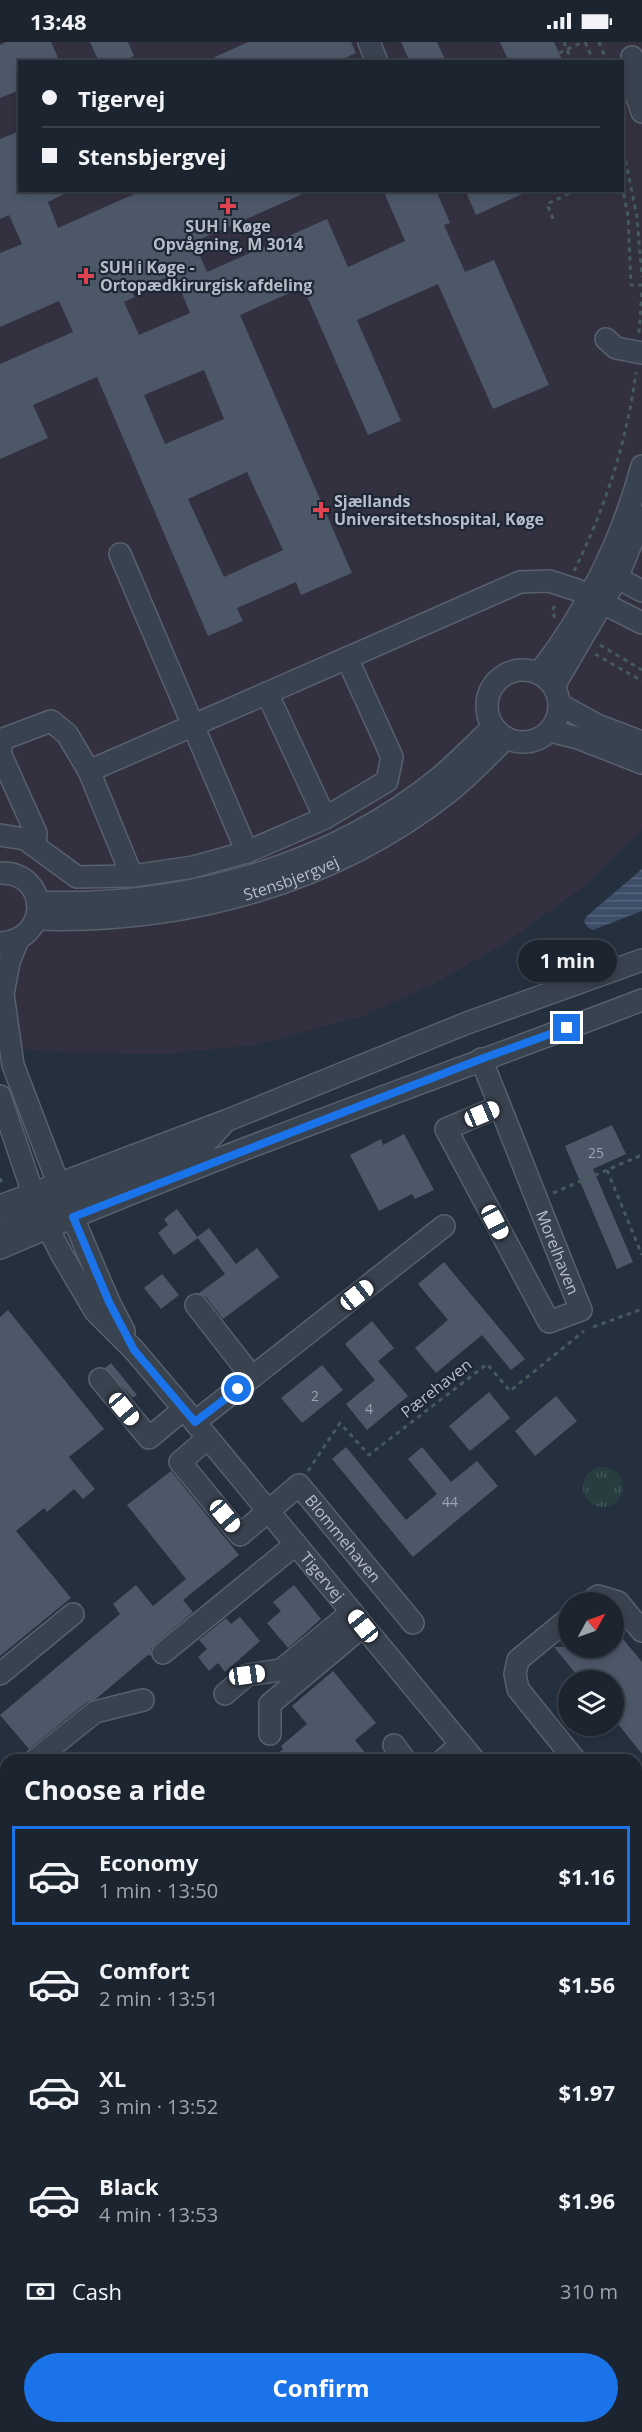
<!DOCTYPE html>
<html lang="en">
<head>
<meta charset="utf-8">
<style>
	body { margin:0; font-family:"Open Sans",sans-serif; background:#252c37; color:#f1f3f6; height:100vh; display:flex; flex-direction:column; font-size:22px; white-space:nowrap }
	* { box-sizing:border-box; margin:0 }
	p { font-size:20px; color:#a0a4aa }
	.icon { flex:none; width:33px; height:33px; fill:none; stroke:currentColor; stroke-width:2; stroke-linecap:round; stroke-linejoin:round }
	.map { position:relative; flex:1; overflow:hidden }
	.details { position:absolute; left:0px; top:1712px; width:642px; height:680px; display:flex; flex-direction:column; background:#1c242f; border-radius:18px 18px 0 0; box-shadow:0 3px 9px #0003,0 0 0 2px #3a414b }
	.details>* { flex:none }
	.guide { position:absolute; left:18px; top:18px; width:606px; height:132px; border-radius:0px; box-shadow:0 3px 9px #0003,0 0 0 2px #3a414b; display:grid; align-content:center; height:132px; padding:0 24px; background:#1c242f }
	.needle { width:39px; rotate:50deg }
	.tools { position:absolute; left:558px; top:1550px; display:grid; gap:12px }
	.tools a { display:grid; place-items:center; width:66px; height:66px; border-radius:50%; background:#1c242f; box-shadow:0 3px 9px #0003,0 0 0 2px #3a414b; font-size:30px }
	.end { position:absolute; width:27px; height:27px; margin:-14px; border:8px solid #1a73e8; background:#fff; box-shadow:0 0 0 3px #fff }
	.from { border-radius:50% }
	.bubble { position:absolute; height:42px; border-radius:21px; background:#1c242f; box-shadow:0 3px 9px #0003,0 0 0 2px #3a414b; font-size:20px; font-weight:700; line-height:42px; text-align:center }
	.car { position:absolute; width:18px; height:36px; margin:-18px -9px; border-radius:8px; box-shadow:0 0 4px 2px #0007; background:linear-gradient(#fff 24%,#345 0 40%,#fff 0 76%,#345 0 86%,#fff 0) }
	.guide b { display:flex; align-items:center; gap:21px; height:57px; font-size:22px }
	.guide b+b { border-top:2px solid #3a414b }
	.guide i { width:15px; height:15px; background:#f1f3f6 }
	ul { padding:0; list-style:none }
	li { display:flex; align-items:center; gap:18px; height:99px; margin:0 12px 9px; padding:0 12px; border:3px solid transparent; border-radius:0px }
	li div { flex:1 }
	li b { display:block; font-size:22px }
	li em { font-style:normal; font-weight:700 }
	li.on { border-color:#1a73e8 }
	li>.icon { width:54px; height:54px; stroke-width:1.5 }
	h2 { padding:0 24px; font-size:27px; line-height:72px }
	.pay { display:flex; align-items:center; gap:15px; height:66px; padding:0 24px; font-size:22px }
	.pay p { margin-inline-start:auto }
	.primary-button { display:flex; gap:12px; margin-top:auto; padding:12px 24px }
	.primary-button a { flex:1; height:69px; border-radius:36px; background:#1a73e8; color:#fff; font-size:24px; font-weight:700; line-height:69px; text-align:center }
	.status { display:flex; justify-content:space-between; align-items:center; height:42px; padding:0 30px; background:#1c242f; direction:ltr }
	.status svg { height:16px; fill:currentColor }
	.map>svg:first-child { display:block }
	.medical { fill:#333140; fill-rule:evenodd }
	.forest { fill:url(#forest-crowns) }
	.park { fill:url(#park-tufts) }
	.water { fill:url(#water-rules) }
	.building { fill:#4c5768; fill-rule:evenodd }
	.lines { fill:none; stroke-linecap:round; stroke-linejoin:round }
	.minor-casing { stroke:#57606c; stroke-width:24 }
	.path { stroke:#46595d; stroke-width:3; stroke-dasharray:4.5 4.5; stroke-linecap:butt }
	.minor { stroke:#39424f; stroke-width:21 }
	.route { stroke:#1a73e8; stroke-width:8 }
	.health-dot { fill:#e0444e; stroke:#1e2734; stroke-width:2 }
	.labels { text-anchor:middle; stroke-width:4.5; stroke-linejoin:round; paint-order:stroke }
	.number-label { font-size:14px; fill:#9ca4b1 }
	.poi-label { font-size:16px; font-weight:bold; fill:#b6bdc9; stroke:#1e2734; text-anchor:start }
	.street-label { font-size:16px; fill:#b6bdc9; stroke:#1e2734 }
</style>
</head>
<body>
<div class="status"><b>13:48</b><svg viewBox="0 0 49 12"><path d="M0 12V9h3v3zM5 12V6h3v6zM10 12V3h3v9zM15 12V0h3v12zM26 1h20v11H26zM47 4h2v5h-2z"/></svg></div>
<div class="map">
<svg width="642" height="2390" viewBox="0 0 642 2390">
	<defs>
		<pattern id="forest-crowns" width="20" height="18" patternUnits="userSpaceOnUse" patternTransform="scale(1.5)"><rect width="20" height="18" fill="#273d40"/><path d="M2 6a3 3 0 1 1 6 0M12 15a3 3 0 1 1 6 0" fill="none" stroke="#44575a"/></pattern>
		<pattern id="park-tufts" width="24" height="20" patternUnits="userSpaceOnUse" patternTransform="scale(1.5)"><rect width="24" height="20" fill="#273d40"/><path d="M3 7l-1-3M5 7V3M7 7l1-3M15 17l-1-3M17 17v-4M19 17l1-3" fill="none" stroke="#44575a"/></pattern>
		<pattern id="water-rules" width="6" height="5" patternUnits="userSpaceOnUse" patternTransform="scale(1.5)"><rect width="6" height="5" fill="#3c4d67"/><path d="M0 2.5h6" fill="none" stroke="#56657b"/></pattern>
	</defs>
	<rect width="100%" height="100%" fill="#25303f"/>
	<path class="medical" d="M0 0H642V788L586 843 501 904 431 943 363 974 255 1003 164 1012 47 1010 0 1003ZM20 20H622V148H20Z"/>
	<path class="forest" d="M26 2385H78L72 2390H19Z"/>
	<circle class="park" cx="603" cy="1445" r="20"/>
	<path class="water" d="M642 827V869L593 888 587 885 584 879 587 874Z"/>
	<g class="building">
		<path d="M6 0H51L60 20H20V48L0 56V3Z"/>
		<path d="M90 0H128L134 14 122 20H99Z"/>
		<path d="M248 0H351L356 11 337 20H204Z"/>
		<path d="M401 0H437L446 20H410Z"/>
		<path d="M500 0H554L563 20H509Z"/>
		<path d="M20 89V148H73L48 160 58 186 143 148H312L194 200 207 230 327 177 348 225 405 199 383 148H436L450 181 444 183 465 230 494 218 549 343 493 367 438 242 357 278 401 379 368 393 303 245 240 273 352 531 301 553 296 540 237 566 243 579 208 594 97 335 33 363 48 396 0 417V322L73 290 59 259 0 285V211L22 202 9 173 0 177V97ZM174 232 190 271 139 293 124 260 135 255 132 250ZM204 328 224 377 165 402 144 353ZM247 430 283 508 224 535 188 457Z"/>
		<path d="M465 148H531L476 173Z"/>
		<path d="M612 1083 626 1112 593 1127 633 1220 617 1227 565 1104Z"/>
		<path d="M404 1092 434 1148 415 1157 412 1152 379 1169 350 1113 381 1097 383 1103Z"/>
		<path d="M177 1167 198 1196 174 1213 158 1191 168 1183 164 1177Z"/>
		<path d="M209 1186 236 1222 257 1206 279 1235 223 1277 206 1255 199 1251 225 1232 197 1195Z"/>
		<path d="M444 1220 525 1317 511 1328 482 1293 436 1331 415 1306 448 1278 418 1242Z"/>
		<path d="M162 1232 179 1253 161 1267 144 1246Z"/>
		<path d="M8 1268 104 1387 69 1415 95 1447 83 1457 74 1447 47 1470 44 1466 16 1489 71 1556 0 1614V1275Z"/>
		<path d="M372 1279 394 1306 378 1319 408 1354 367 1388 346 1362 375 1338 345 1302Z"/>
		<path d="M111 1321 137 1353 133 1356 105 1326Z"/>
		<path d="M322 1323 343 1348 302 1381 281 1356Z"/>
		<path d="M489 1350 510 1376 470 1409 449 1384Z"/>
		<path d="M556 1354 577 1379 535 1414 515 1389Z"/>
		<path d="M346 1405 406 1478 437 1452 408 1417 422 1405 451 1440 477 1419 498 1444 413 1515 332 1417Z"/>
		<path d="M171 1429 239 1513 183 1558 193 1570 155 1602 151 1607V1614L148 1613 96 1657 87 1660 29 1707 0 1673 120 1572 113 1562 136 1543 153 1564 186 1537 127 1463Z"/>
		<path d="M294 1543 321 1577 288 1606 267 1581 281 1569 273 1560Z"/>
		<path d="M240 1575 260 1599 225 1630 218 1621 209 1629 198 1615 207 1607 199 1598 226 1576 231 1582Z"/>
		<path d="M614 1586 642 1620V1712L614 1677V1638H581L554 1605H614Z"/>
		<path d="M333 1629 376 1681 355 1698 371 1718H271L283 1707 281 1704 307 1682 292 1664Z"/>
	</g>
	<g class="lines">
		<defs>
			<g id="minor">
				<path d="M369 0 377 20"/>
				<path d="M632 15 633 43 642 70"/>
				<path d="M606 297 616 306 642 311"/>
				<path d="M120 512 247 810"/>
				<path d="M606 530 642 549"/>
				<circle cx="523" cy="664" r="36"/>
				<path d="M539 631C586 571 622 498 642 424"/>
				<path d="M554 644 617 536 642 475"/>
				<path d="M267 651 325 776"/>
				<path d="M559 662 597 683 642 700"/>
				<path d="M550 689 578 696 642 721"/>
				<path d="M0 710 3 697 51 679 67 692 89 729"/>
				<path d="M0 711 36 791 35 804"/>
				<path d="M0 793 25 797 77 835 132 834 193 825 247 810 325 776 387 739 392 715 347 616 520 540 549 539 577 548 642 581"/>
				<path d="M0 831C49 829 52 898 0 901"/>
				<path d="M132 834 89 729 347 616"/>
				<path d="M37 860C179 866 329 826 440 735 459 719 476 701 493 685"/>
				<path id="s1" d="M36 877C184 882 333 842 450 749 470 733 488 714 506 696"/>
				<path d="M18 898 9 920 3 952 13 1023 58 1141 109 1260 124 1289"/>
				<path id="s2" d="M481 1017C515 1101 547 1185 581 1268L549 1280 446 1087 500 1064"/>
				<path id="s3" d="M0 1054 39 1169 62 1213 95 1269 134 1308 184 1367 474 1718"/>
				<path d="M0 1164 228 1078 467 981 642 918"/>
				<path d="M57 1171 65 1159 202 1105 224 1081"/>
				<path d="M0 1186 39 1169 47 1157"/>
				<path d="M0 1206C210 1115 428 1040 642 958"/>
				<path d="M196 1263 252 1335"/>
				<path d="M100 1337 149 1396 184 1367"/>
				<path d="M195 1380 444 1184"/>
				<path id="s4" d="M208 1396 180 1420 240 1493 299 1443 413 1581"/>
				<path d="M590 1560 598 1554 618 1560 642 1589"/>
				<path d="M568 1577 518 1618 515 1632 518 1647 575 1718"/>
				<path d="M163 1611 296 1502"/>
				<path d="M0 1632 73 1572"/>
				<path d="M225 1652 247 1633 281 1628 352 1570"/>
				<path d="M270 1692V1662L363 1584"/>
				<path d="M394 1703 405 1718"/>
				<path d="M35 1718 95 1670 143 1658"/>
				<path d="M443 1718 461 1702"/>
				<path d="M0 1739 6 1746"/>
				<path d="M636 1792 642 1799"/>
				<path d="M0 1900 6 1895"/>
				<path d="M636 1914 642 1922"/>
				<path d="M636 1993 642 2001"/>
				<path d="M0 2038 6 2044"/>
				<path d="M0 2206 6 2201"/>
				<path d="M636 2287 642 2282"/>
				<path d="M0 2293 6 2300"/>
				<path d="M0 2383 6 2379"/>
				<path d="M484 2385 489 2390"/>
				<path d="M534 2385 538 2390"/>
				<path d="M574 2385 578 2390"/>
			</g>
		</defs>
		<use href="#minor" class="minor-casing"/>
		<g class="path">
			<path d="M564 0 572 20"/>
			<path d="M585 0 594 20"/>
			<path d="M599 0 607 20"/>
			<path d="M559 11 583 0"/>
			<path d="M622 101 637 175 642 235"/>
			<path d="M622 143 628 174 631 243H642"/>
			<path d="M553 177 547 162 576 148"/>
			<path d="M639 291 642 249"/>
			<path d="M574 529C605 467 627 399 636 330"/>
			<path d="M555 576 552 569 556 561"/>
			<path d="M600 603 642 628"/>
			<path d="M595 612 642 639"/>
			<path d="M607 1128 642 1213"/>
			<path d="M0 1136 3 1143"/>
			<path d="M553 1151 642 1113"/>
			<path d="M593 1285 642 1267"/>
			<path d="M308 1429 340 1381 369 1413 487 1322 510 1349 584 1289"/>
			<path d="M184 2385 188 2390"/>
			<path d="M238 2385 241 2390"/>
			<path d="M85 2390 92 2385"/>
		</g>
		<use href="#minor" class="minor"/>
	</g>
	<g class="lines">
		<path class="route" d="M238 1347 195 1380 134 1308 109 1260 73 1175 481 1017 567 986"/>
	</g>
	<g class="health-dot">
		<path d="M225 155h6v6h6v6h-6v6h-6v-6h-6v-6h6z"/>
		<path d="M83 225h6v6h6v6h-6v6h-6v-6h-6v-6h6z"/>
		<path d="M318 459h6v6h6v6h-6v6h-6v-6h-6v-6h6z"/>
	</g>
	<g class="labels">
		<g class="number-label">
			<text x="596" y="1116">25</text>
			<text x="315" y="1359">2</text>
			<text x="369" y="1372">4</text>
			<text x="450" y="1465">44</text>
		</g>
		<g class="poi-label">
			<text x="228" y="190" text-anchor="middle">SUH i Køge<tspan x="228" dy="18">Opvågning, M 3014</tspan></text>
			<text x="100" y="231">SUH i Køge -<tspan x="100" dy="18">Ortopædkirurgisk afdeling</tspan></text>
			<text x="334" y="465">Sjællands<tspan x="334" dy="18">Universitetshospital, Køge</tspan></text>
		</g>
		<g class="street-label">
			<text dy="6" stroke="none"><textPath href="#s1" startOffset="260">Stensbjergvej</textPath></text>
			<text dy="6" stroke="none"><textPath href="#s2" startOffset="208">Morelhaven</textPath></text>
			<text transform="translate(436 1346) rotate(-38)" y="6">Pærehaven</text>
			<text dy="6" stroke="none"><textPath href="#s4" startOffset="278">Blommehaven</textPath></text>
			<text dy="6" stroke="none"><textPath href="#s3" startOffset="586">Tigervej</textPath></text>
		</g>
	</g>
</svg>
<div class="tools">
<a><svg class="needle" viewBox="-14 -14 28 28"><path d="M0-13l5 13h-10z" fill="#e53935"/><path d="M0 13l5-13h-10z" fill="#a0a4aa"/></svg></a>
<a><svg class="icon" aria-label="layers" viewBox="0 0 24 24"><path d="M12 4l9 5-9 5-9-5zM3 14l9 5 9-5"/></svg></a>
</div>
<i class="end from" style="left:238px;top:1347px"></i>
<i class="end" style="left:567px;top:986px"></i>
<div class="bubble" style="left:518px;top:898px;width:99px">1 min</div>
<i class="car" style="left:482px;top:1072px;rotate:67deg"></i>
<i class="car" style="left:495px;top:1180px;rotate:152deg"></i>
<i class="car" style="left:357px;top:1253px;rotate:52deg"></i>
<i class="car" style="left:124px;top:1367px;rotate:140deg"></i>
<i class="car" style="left:225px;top:1474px;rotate:140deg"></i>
<i class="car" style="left:363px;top:1584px;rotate:321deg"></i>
<i class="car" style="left:247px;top:1633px;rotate:82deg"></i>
<div class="guide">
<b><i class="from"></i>Tigervej</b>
<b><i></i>Stensbjergvej</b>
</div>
<section class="details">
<h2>Choose a ride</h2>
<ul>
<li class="on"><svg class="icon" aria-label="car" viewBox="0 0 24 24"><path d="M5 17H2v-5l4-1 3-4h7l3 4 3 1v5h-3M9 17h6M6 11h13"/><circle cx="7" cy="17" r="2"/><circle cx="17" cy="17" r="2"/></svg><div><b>Economy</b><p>1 min · 13:50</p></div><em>$1.16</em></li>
<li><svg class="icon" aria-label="car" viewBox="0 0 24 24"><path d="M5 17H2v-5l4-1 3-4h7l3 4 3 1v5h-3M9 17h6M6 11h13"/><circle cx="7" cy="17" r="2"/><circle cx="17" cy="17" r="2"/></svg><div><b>Comfort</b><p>2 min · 13:51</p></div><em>$1.56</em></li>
<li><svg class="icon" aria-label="car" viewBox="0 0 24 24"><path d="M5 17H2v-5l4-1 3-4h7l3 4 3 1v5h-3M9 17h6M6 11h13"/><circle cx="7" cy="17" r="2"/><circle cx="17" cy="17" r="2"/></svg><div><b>XL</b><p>3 min · 13:52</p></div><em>$1.97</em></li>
<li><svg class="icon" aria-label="car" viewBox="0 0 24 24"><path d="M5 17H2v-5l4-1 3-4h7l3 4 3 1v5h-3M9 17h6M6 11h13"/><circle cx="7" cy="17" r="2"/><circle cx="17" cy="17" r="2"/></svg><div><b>Black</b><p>4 min · 13:53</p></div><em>$1.96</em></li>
</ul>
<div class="pay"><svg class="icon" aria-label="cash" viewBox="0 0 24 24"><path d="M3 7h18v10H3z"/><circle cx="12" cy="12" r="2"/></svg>Cash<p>310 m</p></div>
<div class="primary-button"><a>Confirm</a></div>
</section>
</div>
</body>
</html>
